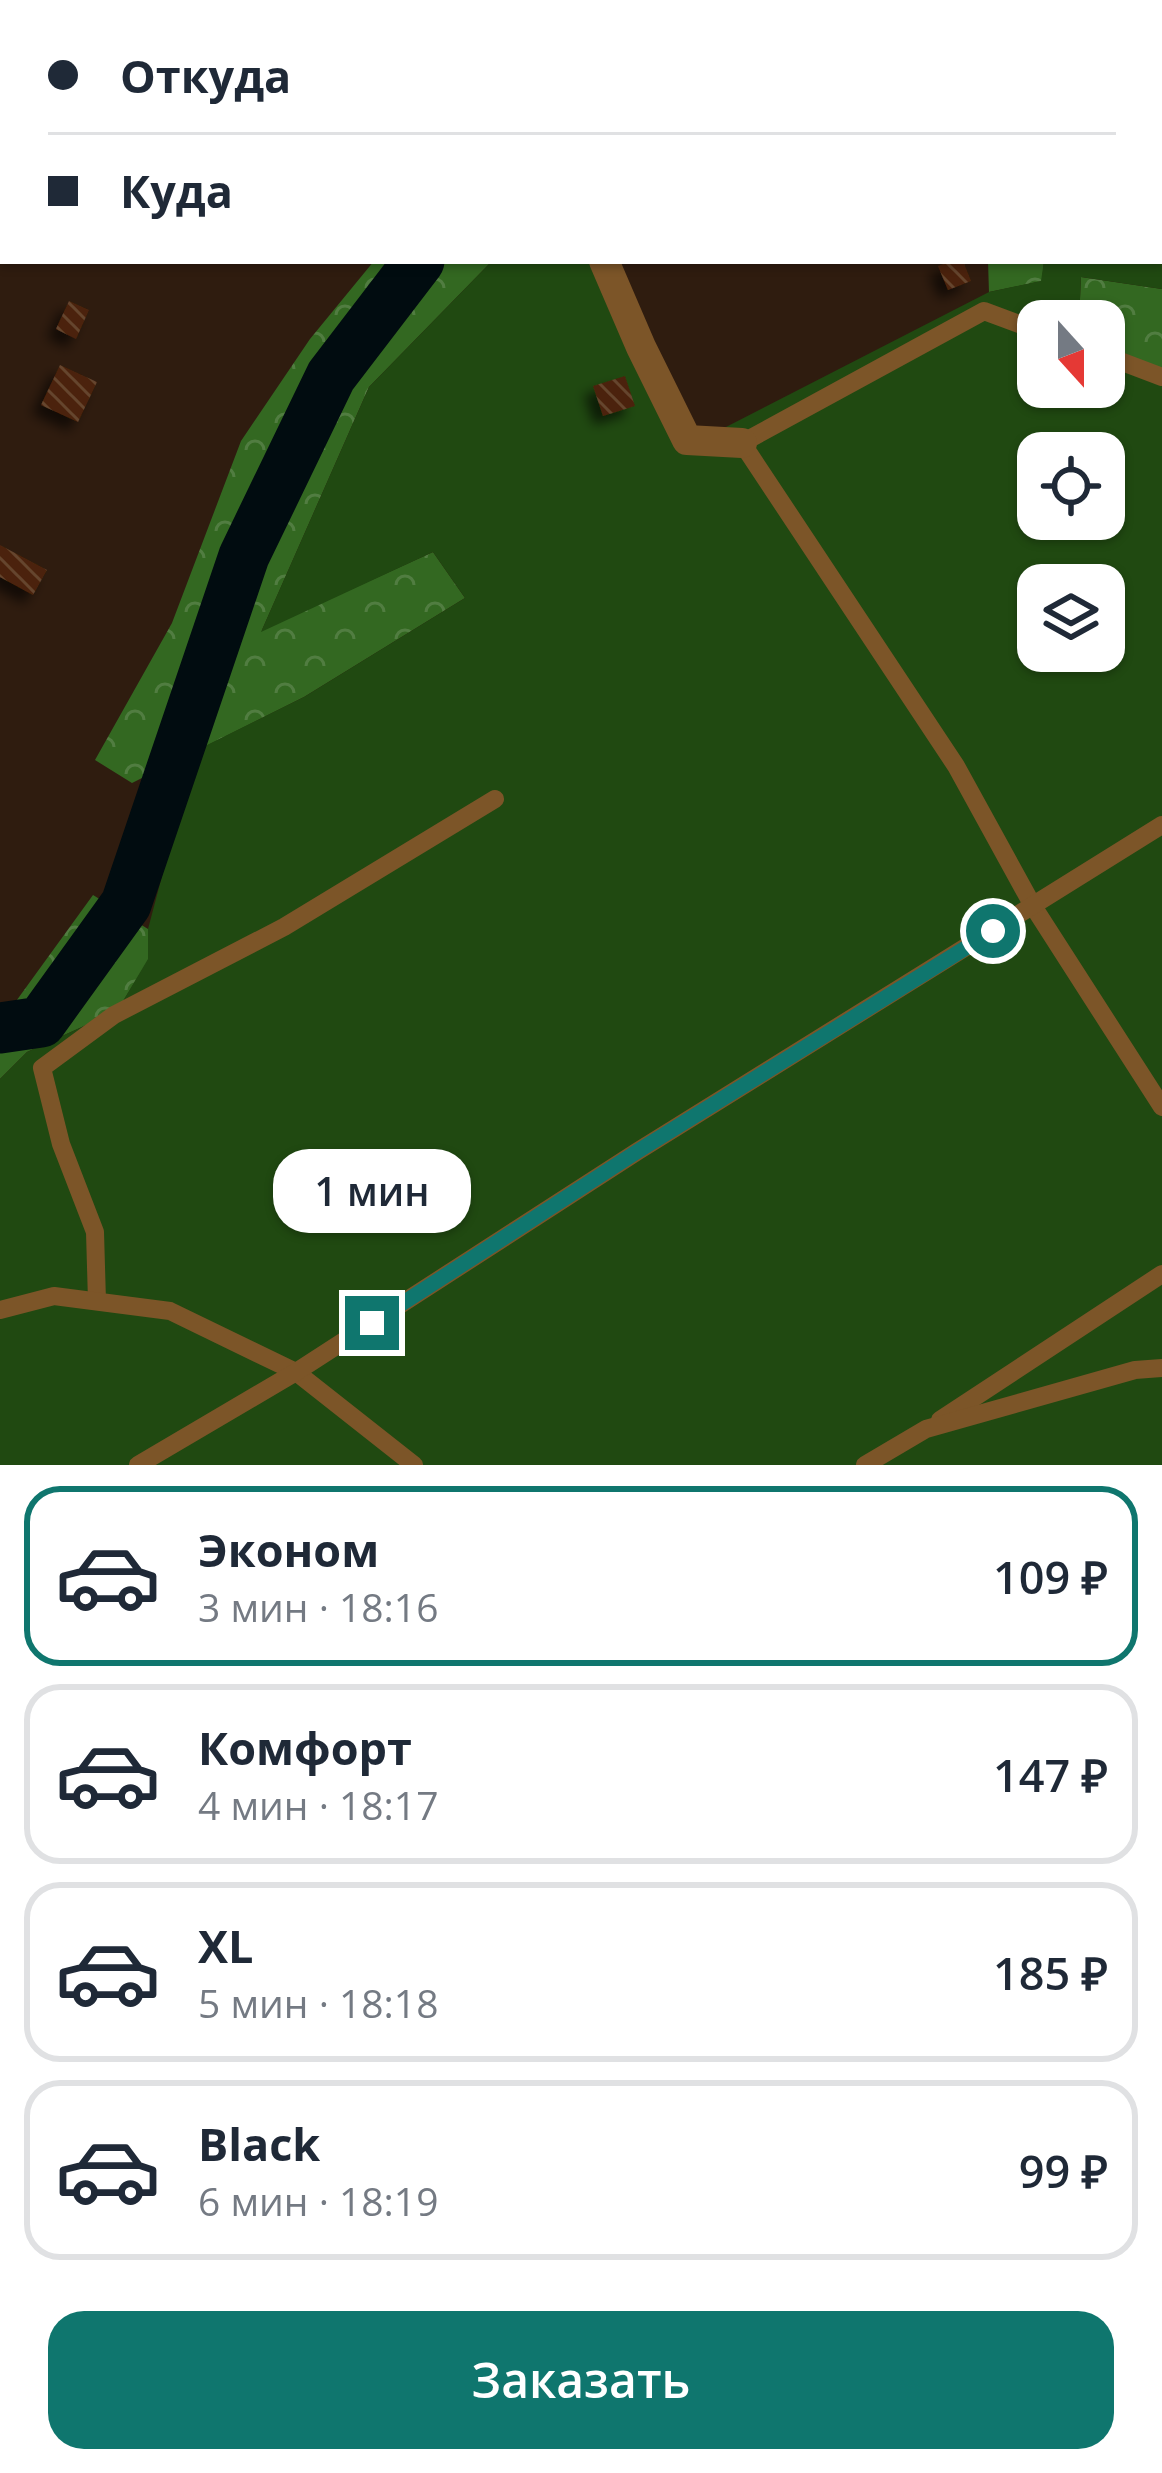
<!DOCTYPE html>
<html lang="ru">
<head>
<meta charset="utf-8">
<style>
	body { margin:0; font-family:"Open Sans",sans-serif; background:#f6f6f7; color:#1f2937; height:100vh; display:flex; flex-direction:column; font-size:45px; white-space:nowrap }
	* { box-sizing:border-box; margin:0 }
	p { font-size:39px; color:#747a83 }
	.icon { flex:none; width:66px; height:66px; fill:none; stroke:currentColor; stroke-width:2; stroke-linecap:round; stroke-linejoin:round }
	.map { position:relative; height:1465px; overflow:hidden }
	.drawer { display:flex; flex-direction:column; background:#fff; flex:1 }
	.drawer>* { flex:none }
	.hud { position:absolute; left:0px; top:0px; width:1164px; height:264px; box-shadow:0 3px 9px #0004; display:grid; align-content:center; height:264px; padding:0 48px; background:#fff }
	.needle { width:78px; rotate:159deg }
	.buttons { position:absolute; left:1017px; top:300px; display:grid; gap:24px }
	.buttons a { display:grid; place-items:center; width:108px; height:108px; border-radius:24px; background:#fff; box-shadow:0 3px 9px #0004; font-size:60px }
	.end { position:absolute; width:54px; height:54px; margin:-27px; border:15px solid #0f766e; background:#fff; box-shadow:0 0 0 6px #fff }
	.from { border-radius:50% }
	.bubble { position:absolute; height:84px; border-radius:36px; background:#fff; box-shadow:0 3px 9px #0004; font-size:39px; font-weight:600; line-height:84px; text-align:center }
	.hud b { display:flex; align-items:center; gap:42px; height:114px; font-size:45px }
	.hud b+b { border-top:3px solid #e0e1e3 }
	.hud i { width:30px; height:30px; background:#1f2937 }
	ul { padding:21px 0 0; list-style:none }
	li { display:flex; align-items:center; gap:36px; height:180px; margin:0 24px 18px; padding:0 24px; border:6px solid #e0e1e3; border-radius:36px }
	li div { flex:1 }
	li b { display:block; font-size:45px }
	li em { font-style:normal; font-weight:600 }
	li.on { border-color:#0f766e }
	li>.icon { width:108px; height:108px; stroke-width:1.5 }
	.primary-button { display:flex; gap:24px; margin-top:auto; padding:24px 48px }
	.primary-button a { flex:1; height:138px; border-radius:36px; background:#0f766e; color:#fff; font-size:48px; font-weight:600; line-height:138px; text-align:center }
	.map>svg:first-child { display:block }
	.forest { fill:url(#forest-crowns) }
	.garden { fill:#204911; fill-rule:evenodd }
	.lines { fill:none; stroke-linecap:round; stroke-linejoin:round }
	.river { stroke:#010c10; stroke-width:51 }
	.building { fill:url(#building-back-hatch); filter:url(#shadow) }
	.service { stroke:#7c5528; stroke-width:18 }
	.minor { stroke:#7c5528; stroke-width:30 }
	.route { stroke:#0f766e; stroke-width:15 }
</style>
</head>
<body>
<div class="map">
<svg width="1162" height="1465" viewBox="0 0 1162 1465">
	<defs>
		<pattern id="forest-crowns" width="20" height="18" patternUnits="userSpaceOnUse" patternTransform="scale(3)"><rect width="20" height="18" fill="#336821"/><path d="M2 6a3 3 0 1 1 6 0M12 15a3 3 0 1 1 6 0" fill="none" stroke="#517d41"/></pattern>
		<pattern id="building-back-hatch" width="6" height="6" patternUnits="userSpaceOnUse" patternTransform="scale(3)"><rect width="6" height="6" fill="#4b240a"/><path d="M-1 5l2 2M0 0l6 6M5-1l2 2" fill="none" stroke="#65442d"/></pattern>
		<filter id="shadow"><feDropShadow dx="-9" dy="9" stdDeviation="6" flood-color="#0009"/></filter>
	</defs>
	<rect width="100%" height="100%" fill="#2f1c0f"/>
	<g class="forest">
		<path d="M374 261H492L369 387 262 630 433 552 465 598 304 697 132 783 95 760 172 623 241 441 310 339Z"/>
		<path d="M988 261H1044L1042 281 989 292Z"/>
		<path d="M1081 277 1162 289V374L1104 352V321H1079Z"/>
		<path d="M93 895 148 929 149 959 117 1011 27 1052 0 1079V1006L14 1004Z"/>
	</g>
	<path class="garden" d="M1162 187V289L1081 277 1079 321H1038V387H1104V352L1162 374V1465H0V1079L27 1052 117 1011 148 959V929L195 751 304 697 465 598 433 552 261 632 369 387 492 261H615L687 447 989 292 1041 281 1044 261H1161ZM1038 453H1104V519H1038ZM1038 585H1104V651H1038Z"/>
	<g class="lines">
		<g class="river">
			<path d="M1114 0 1118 3"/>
			<path d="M648 3 651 0"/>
			<path d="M1161 44 1162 45"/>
			<path d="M0 1028 41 1022 126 904 244 556 331 376 419 261"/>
		</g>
	</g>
	<g class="building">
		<path d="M951 261H963L971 281 948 290 938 266Z"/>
		<path d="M69 301 89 310 76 339 56 329Z"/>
		<path d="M60 365 97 382 78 422 41 405Z"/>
		<path d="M625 376 635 406 603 416 593 386Z"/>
		<path d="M0 545 47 570 33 595 0 577Z"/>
	</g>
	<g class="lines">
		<g class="service">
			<path d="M1038 331 984 311 742 443 956 766 1033 906 1162 1107"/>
			<path d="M1104 355 1162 377"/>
			<path d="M97 1301 95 1232 61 1144 42 1068 114 1015 284 927 495 799"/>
			<path d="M0 1310 54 1296 170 1311 296 1372 414 1465"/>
			<path d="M940 1420 1162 1274"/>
			<path d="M138 1465 296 1372 638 1151 1162 825"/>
			<path d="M865 1465 926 1429 1135 1370 1162 1368"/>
		</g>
		<g class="minor">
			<path d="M182 3 185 0"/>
			<path d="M952 3V0"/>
			<path d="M0 200 3 196"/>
			<path d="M604 261 641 347 687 440 742 443"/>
		</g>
	</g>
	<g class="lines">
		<path class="route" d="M372 1323 638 1151 993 931"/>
	</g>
</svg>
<div class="buttons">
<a><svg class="needle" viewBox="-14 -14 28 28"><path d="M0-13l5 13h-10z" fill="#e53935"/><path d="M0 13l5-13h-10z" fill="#747a83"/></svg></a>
<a><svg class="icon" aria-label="locate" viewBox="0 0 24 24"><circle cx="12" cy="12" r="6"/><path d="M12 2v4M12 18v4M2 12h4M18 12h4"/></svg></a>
<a><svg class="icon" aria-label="layers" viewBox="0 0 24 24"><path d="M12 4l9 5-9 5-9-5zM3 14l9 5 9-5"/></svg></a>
</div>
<i class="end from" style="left:993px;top:931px"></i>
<i class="end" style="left:372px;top:1323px"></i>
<div class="bubble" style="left:273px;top:1149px;width:198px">1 мин</div>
<div class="hud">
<b><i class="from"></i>Откуда</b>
<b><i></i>Куда</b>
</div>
</div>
<section class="drawer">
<ul>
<li class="on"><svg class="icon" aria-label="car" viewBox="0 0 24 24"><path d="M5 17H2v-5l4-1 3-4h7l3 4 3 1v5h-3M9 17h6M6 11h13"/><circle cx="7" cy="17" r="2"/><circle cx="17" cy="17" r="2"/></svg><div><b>Эконом</b><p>3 мин · 18:16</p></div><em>109 ₽</em></li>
<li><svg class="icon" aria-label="car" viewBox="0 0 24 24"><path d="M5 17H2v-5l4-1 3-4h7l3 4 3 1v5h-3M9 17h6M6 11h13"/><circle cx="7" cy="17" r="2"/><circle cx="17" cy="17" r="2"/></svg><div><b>Комфорт</b><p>4 мин · 18:17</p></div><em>147 ₽</em></li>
<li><svg class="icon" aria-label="car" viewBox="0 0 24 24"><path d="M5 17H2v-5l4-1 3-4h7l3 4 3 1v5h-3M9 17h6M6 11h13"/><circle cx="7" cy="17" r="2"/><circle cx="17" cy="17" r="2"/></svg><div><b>XL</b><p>5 мин · 18:18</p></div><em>185 ₽</em></li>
<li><svg class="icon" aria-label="car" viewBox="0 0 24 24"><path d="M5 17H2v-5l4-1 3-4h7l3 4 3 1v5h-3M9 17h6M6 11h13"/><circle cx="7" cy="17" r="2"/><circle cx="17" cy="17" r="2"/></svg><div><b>Black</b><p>6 мин · 18:19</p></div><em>99 ₽</em></li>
</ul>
<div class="primary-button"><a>Заказать</a></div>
</section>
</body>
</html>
